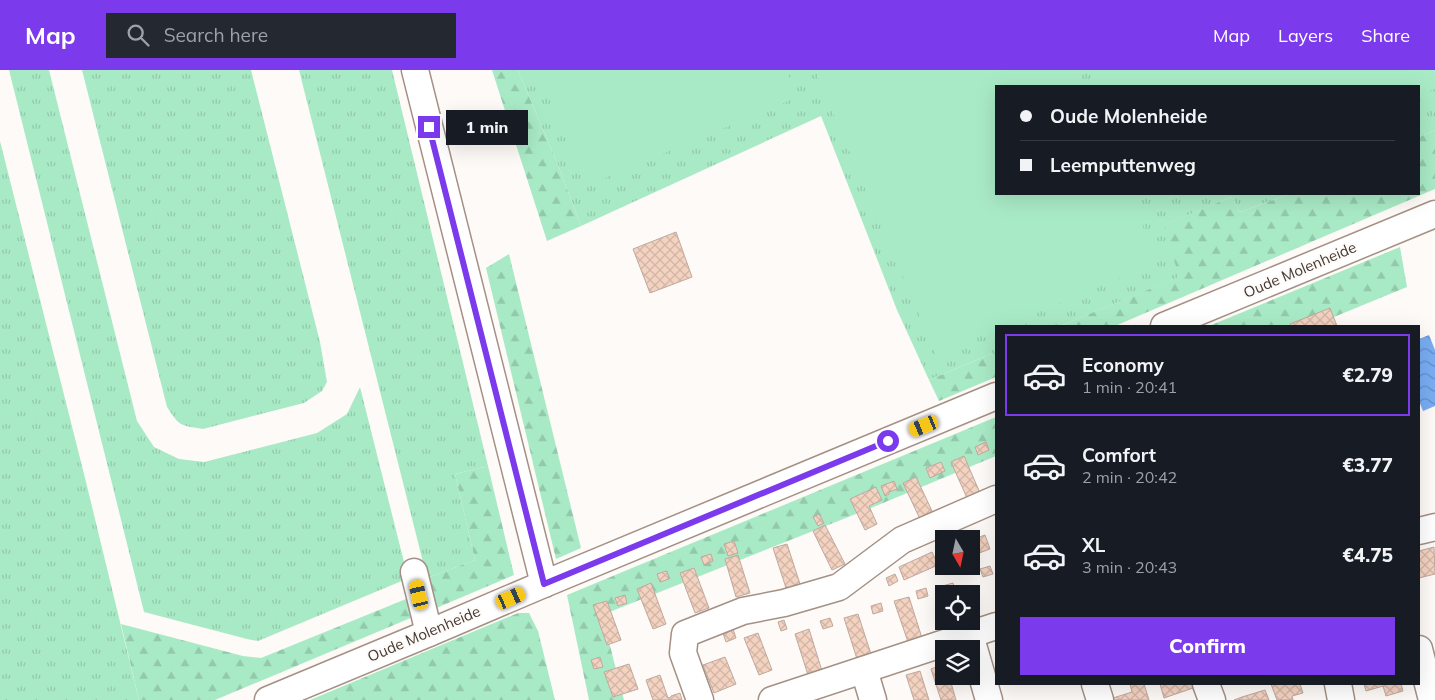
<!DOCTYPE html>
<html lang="en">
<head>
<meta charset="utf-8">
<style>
	body { margin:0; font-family:Mulish,sans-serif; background:#242831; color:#f1f3f6; height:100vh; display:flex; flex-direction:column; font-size:19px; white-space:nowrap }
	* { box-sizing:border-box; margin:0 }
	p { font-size:16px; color:#9ea1a6 }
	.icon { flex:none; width:28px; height:28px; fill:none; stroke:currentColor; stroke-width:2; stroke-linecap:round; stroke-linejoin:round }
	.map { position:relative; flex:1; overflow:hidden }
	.sheet { position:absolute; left:995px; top:255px; width:425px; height:360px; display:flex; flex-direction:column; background:#171b24; border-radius:0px; box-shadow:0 5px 20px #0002 }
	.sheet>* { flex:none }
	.guide { position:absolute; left:995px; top:15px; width:425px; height:110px; border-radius:0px; box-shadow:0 5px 20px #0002; display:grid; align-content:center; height:110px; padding:0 25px; background:#171b24 }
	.needle { width:32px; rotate:171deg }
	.fabs { position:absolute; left:935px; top:460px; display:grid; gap:10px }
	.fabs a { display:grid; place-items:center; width:45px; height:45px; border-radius:0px; background:#171b24; box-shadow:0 5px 20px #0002; font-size:25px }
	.end { position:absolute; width:22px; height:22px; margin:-11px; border:6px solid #7c3aed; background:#fff; box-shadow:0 0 0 2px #fff }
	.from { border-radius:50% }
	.bubble { position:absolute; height:35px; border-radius:0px; background:#171b24; box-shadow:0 5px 20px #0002; font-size:16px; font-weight:800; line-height:35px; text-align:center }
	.car { position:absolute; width:15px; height:30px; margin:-15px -8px; border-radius:6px; box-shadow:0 0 4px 1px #0007; background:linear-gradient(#f5c518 24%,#345 0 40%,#f5c518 0 76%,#345 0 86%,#f5c518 0) }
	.guide b { display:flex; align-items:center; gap:18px; height:48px; font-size:19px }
	.guide b+b { border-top:1px solid #363941 }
	.guide i { width:12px; height:12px; background:#f1f3f6 }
	ul { padding:9px 0 0; list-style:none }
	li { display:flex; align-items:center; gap:15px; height:82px; margin:0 10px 8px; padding:0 15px; border:2px solid transparent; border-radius:0px }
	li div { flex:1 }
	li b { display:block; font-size:19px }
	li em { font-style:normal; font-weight:800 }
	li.selected { border-color:#7c3aed }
	li>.icon { width:45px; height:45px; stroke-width:1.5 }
	.action { display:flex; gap:10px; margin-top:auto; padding:10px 25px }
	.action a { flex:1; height:58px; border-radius:0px; background:#7c3aed; color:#fff; font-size:20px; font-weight:800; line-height:58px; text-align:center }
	header { display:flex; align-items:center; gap:30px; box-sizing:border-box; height:70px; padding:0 25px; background:#7c3aed; color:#fff }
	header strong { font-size:24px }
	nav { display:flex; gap:28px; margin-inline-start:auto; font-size:18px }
	.search { width:350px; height:45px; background:#242831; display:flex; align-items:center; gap:12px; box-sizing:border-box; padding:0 18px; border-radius:0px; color:#9ea1a6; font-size:19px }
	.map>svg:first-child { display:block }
	.grass { fill:url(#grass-tufts) }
	.forest { fill:url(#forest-firs) }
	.garden { fill:#a9eac6 }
	.water { fill:url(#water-waves) }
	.building { fill:url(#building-cross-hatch); stroke:#bea99f }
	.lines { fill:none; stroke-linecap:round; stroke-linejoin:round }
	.minor-casing { stroke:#a49085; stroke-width:29 }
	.minor { stroke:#fff; stroke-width:26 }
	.route { stroke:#7c3aed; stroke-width:6 }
	.labels { text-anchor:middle; stroke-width:4; stroke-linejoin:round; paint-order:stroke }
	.street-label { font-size:15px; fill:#423935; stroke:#fefaf7 }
</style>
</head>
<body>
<header>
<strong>Map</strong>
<div class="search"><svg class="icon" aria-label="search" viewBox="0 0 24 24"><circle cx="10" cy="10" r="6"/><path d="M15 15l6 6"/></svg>Search here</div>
<nav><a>Map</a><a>Layers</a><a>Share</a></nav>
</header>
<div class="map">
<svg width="1435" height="630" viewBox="0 0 1435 630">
	<defs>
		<pattern id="grass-tufts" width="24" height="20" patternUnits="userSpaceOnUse" patternTransform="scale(1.25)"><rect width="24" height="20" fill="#a9eac6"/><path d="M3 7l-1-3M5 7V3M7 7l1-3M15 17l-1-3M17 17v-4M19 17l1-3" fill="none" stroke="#93c9ab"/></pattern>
		<pattern id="forest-firs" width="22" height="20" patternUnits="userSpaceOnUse" patternTransform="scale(1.25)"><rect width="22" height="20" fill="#a9eac6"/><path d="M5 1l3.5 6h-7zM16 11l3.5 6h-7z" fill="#93c9ab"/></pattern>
		<pattern id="water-waves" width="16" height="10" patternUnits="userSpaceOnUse" patternTransform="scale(1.25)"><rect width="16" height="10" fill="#79adf3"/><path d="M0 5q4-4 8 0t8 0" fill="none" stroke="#658ec6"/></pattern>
		<pattern id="building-cross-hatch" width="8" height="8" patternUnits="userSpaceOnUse" patternTransform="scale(1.25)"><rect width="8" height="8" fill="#f4d2c0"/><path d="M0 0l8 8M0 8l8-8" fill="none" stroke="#d2b5a6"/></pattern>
	</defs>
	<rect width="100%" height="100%" fill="#fefaf7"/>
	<g class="grass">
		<path d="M9 0H49L137 351 154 377 179 389 204 392 317 363 347 344 360 317 406 500 404 510 258 571 247 569 144 542Z"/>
		<path d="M82 0H251L320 272 327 312 322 321 304 333 203 359C180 355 180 357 167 337Z"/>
		<path d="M299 0H392L488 396 455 404 475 490 427 508Z"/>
		<path d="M518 0H1435V60L1419 67V16H996V124H1290L1240 142 1231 127 1165 155 1180 207 1060 256H996V282L929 310 897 240 821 46 581 156 560 100Z"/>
		<path d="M0 71 86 412 139 630H0Z"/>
	</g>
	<g class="forest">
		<path d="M492 0H518L560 100 581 156 547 171Z"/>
		<path d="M1435 60V119L1115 256H1060L1179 207 1164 155 1231 127 1240 142 1290 124H1419V67Z"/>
		<path d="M1400 177 1407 217 1312 256H1209Z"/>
		<path d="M509 184 581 478 556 489 486 198Z"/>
		<path d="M996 282V307L939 331 929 310Z"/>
		<path d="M996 347V386L871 438 602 545 624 630H589L567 525Z"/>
		<path d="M488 396 514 505 434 539 427 508 475 490 455 404Z"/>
		<path d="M406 529 413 547 215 630H139L121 554 243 586 261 588Z"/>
		<path d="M518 543H529L538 561 555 630H310Z"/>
	</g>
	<g class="garden">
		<path d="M537 0H786L798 27 586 116Z"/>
		<path d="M815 0H1077L1084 16H996V124H1129L1158 192 1005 256H996V260L936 285Z"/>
		<path d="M1105 0H1435V19L1419 25V16H1112Z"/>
	</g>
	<path class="water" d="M1429 265 1435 280V336L1423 341 1419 331V269Z"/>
	<g class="building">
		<path d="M676 162 692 207 650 223 633 179Z"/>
		<path d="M1330 238 1337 256H1291L1290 254Z"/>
		<path d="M986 372 989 380 978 385 975 377Z"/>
		<path d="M964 386 980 423 967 428 951 392Z"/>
		<path d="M941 392 945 401 930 408 926 398Z"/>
		<path d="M916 407 933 443 920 449 903 413Z"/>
		<path d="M894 411 897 419 889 422V424L885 426 881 416Z"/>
		<path d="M876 417 882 430 869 436 877 454 865 460 850 429Z"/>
		<path d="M819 444 824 453 818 456 813 447Z"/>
		<path d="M825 455 845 494 832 500 813 461Z"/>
		<path d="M985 465 990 479 971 486V470Z"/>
		<path d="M734 471 738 483 728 486 724 474Z"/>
		<path d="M787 474 801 517 787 521 773 478Z"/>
		<path d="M1434 477 1435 504 1419 508V481Z"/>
		<path d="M932 482 938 495 904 510 899 497Z"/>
		<path d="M711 484 713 491 704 495 701 487Z"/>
		<path d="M738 485 750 523 736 527 725 489Z"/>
		<path d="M990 496 993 504 983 507 980 499Z"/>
		<path d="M694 498 709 538 695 543 680 503Z"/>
		<path d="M667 501 669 509 660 512 657 504Z"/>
		<path d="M895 504 898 511 889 516 886 508Z"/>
		<path d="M651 513 666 554 653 559 637 519Z"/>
		<path d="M953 513 956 524H944V533L939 517Z"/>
		<path d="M926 518 928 526 918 529 916 521Z"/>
		<path d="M625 525 627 533 618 536 615 528Z"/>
		<path d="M909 527 922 568 908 572 894 531Z"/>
		<path d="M607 531 621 570 607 575 593 535Z"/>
		<path d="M881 533 883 541 873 544 871 536Z"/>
		<path d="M858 544 871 584 857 589 844 548Z"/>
		<path d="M830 548 833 556 823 559 820 551Z"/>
		<path d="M784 550 787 559 781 561 778 552Z"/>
		<path d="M733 559 736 568 726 572 723 563Z"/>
		<path d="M809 559 822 601 808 605 795 564Z"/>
		<path d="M758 563 772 600 759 605 744 568Z"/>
		<path d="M600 587 603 597 594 599 591 590Z"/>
		<path d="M725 587 736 614 714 623 703 595Z"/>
		<path d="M629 594 638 619 613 627 604 602Z"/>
		<path d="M944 594V606H949L956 630H941L931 599Z"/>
		<path d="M920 601 929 630H914L906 605Z"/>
		<path d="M660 605 668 628 671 627V626L680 623 682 630H653L646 610Z"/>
		<path d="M1130 614H1144L1149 630H1113V628L1132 622Z"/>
		<path d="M1160 614H1192L1193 618 1164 628Z"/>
		<path d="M1271 614H1300L1303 623 1292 626 1293 630H1277Z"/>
		<path d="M1364 614H1401L1403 621 1386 626 1383 616 1366 621Z"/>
		<path d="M1265 620 1269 630H1234L1242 627Z"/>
	</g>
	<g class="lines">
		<defs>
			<g id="minor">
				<path d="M415 0 544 514"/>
				<path d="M1164 256 1435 144"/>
				<path d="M1419 461 1435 457"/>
				<path d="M414 502 429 563"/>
				<path d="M970 565 989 630"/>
				<path d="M1419 579 1432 630"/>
				<path d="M864 600 873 630"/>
				<path d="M1095 614 1100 630"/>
				<path d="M1206 614 1212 630"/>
				<path d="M1338 614 1341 630"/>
				<path d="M268 630 429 563 544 514 996 326"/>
				<path d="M700 630 683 583 685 564 743 541 784 533 839 517 902 470 996 429"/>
				<path d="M772 630 996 556"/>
			</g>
		</defs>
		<use href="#minor" class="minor-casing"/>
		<use href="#minor" class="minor"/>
	</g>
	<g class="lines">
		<path class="route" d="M429 57 544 514 888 371"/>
	</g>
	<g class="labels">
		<g class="street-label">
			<text transform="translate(1300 200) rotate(-23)" y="5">Oude Molenheide</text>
			<text transform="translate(424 564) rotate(-23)" y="5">Oude Molenheide</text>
		</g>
	</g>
</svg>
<div class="fabs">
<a><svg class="needle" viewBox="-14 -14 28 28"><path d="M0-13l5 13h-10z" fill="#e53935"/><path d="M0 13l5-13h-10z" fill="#9ea1a6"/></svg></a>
<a><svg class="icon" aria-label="locate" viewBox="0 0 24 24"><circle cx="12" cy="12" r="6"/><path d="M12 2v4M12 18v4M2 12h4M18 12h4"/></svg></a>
<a><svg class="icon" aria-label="layers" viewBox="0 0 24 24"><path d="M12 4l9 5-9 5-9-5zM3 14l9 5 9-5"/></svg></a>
</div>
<i class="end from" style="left:888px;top:371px"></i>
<i class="end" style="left:429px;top:57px"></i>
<div class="bubble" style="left:446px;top:40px;width:82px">1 min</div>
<i class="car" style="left:924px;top:356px;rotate:248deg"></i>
<i class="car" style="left:419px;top:525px;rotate:347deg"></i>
<i class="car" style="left:511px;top:528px;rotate:66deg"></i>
<div class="guide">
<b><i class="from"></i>Oude Molenheide</b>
<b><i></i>Leemputtenweg</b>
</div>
<section class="sheet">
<ul>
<li class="selected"><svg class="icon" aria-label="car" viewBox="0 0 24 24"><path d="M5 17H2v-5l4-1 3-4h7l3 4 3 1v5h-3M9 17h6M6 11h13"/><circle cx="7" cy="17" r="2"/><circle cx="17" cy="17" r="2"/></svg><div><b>Economy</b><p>1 min · 20:41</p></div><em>€2.79</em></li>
<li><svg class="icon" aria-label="car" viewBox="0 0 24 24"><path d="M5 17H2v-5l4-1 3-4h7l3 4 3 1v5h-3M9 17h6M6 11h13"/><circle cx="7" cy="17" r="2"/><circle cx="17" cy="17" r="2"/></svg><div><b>Comfort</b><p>2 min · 20:42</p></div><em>€3.77</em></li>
<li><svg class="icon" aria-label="car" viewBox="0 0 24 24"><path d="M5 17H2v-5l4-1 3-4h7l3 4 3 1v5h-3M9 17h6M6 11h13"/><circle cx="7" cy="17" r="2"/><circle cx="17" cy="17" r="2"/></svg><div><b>XL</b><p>3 min · 20:43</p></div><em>€4.75</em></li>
</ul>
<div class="action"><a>Confirm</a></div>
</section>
</div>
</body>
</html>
